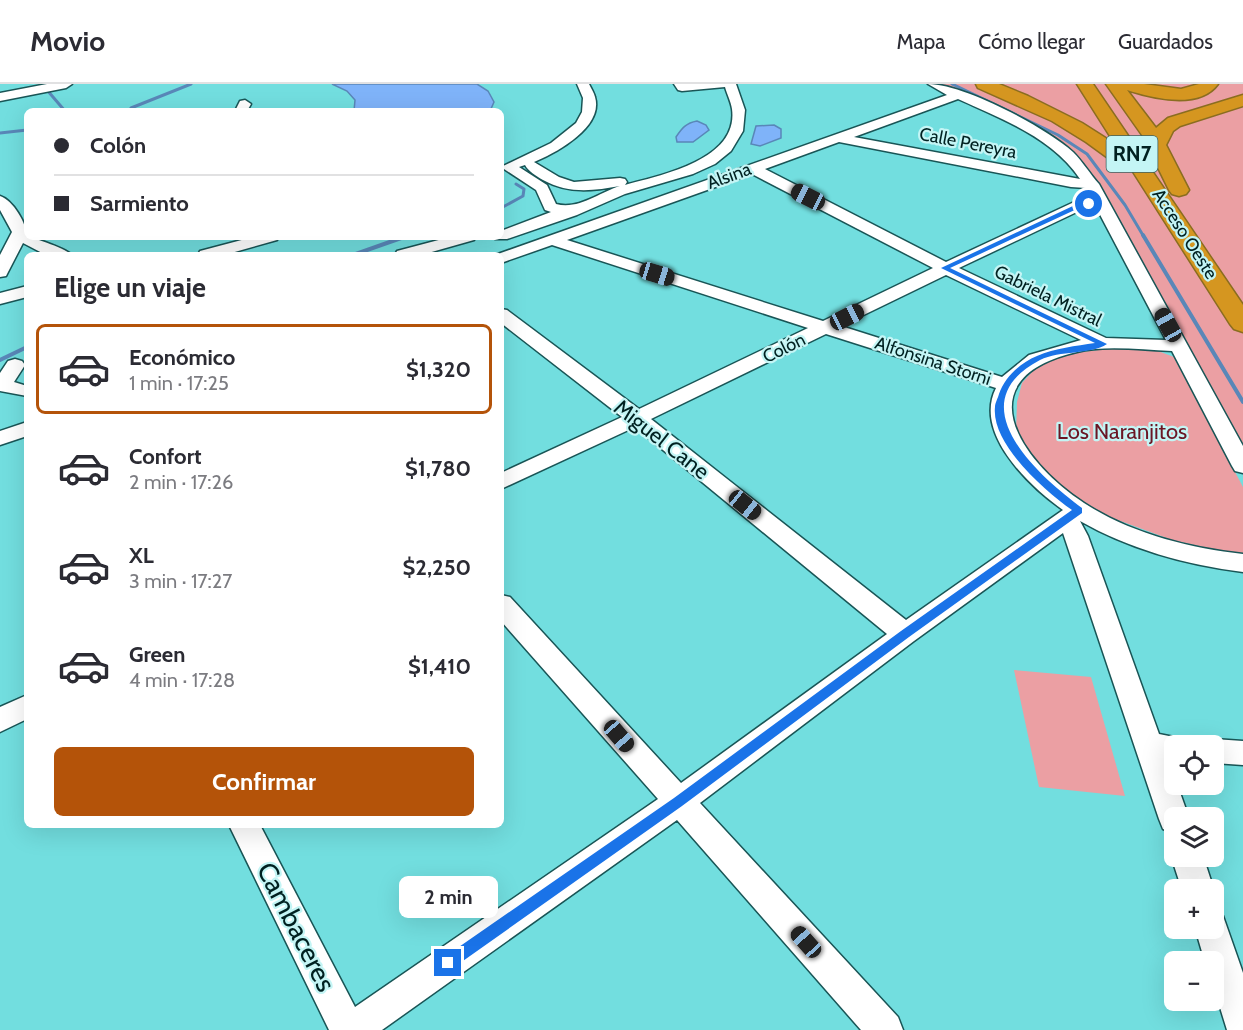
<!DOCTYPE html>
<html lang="es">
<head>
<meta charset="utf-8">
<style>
	body { margin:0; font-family:Cabin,sans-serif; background:#f7f7f7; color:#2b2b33; height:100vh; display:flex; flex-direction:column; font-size:22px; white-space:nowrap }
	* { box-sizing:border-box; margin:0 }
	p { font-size:20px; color:#7c7c81 }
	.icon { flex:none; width:33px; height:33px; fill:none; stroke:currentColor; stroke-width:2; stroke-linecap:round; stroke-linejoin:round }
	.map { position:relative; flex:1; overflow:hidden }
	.drawer { position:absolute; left:24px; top:168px; width:480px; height:576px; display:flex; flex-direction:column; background:#fff; border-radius:9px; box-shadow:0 6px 24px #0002 }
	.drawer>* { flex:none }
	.guide { position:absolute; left:24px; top:24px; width:480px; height:132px; border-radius:9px; box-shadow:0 6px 24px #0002; display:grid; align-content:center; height:132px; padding:0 30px; background:#fff }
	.fabs { position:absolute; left:1164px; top:651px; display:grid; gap:12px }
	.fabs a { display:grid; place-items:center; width:60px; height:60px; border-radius:9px; background:#fff; box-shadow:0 6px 24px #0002; font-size:30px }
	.end { position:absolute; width:27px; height:27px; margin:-14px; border:8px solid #1a73e8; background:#fff; box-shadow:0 0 0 3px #fff }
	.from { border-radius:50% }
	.bubble { position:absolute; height:42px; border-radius:9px; background:#fff; box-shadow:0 6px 24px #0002; font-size:20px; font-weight:700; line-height:42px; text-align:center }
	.car { position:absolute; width:18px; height:36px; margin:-18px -9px; border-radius:8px; box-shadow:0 0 4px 2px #0007; background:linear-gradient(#222 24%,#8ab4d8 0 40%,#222 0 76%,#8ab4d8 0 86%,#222 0) }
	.guide b { display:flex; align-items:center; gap:21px; height:57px; font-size:22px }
	.guide b+b { border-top:2px solid #e1e1e2 }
	.guide i { width:15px; height:15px; background:#2b2b33 }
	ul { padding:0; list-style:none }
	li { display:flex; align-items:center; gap:18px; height:90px; margin:0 12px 9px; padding:0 18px; border:3px solid transparent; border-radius:9px }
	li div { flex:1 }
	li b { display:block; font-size:22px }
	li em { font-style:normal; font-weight:700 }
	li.on { border-color:#b45309 }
	li>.icon { width:54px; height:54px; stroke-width:1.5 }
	h2 { padding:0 30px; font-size:27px; line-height:72px }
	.action { display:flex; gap:12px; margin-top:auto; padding:12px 30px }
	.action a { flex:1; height:69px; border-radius:9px; background:#b45309; color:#fff; font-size:24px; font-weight:700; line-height:69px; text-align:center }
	header { display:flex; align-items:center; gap:36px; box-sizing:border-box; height:84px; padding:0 30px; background:#fff; border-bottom:2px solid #e1e1e2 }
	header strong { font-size:28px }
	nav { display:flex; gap:33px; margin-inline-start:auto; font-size:21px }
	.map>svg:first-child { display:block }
	.green { fill:#eb9fa3 }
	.water { fill:#7fb3f9; stroke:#5987b8; stroke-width:1.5 }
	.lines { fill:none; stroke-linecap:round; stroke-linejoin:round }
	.stream-far1 { stroke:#5987b8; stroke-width:3 }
	.stream { stroke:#5987b8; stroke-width:4 }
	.minor-casing { stroke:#195556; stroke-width:3 }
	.highway-casing { stroke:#8a6d20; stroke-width:3 }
	.minor { fill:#fff; fill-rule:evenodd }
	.highway { fill:#d59620; fill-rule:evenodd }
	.route { fill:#1a73e8 }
	.labels { text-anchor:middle; stroke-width:4.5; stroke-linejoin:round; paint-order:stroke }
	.far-street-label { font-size:18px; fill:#002121; stroke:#c4f5f5 }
	.shield { fill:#c4f5f5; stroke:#3b6161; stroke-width:1.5 }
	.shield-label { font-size:21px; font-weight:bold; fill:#002121 }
	.park-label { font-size:22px; fill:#6a1624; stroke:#c4f5f5 }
	.street-label { font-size:22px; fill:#002121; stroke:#c4f5f5 }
	.near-street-label { font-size:27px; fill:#002121; stroke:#c4f5f5 }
</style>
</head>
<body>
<header>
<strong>Movio</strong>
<nav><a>Mapa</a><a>Cómo llegar</a><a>Guardados</a></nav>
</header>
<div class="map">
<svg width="1243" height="946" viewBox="0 0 1243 946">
	<rect width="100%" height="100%" fill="#72dedf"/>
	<g class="green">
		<path d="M941 0H1243V363L1133 161 1090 89 1036 45Z"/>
		<path d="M1150 264 1174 273 1243 403V472L1172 456 1093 427 1060 404 1037 379 1016 347 1017 318 1022 299 1040 279 1066 270 1106 265Z"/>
		<path d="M1014 586 1091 593 1125 712 1039 703Z"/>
	</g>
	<g class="water">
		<path d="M332 0H477L488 7 494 18 490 27H354L355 16 347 7Z"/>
		<path d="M697 37 706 41 709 46 693 58H677L676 53C682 44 686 39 697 37Z"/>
		<path d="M774 41 781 45V54L760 62 751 60 756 42Z"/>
	</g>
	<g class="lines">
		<g class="stream-far1">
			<path d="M952 0 1058 51 1087 70 1125 121 1144 153"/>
			<path d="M47 6 65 27"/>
			<path d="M131 24 191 0"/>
			<path d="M0 49 27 46"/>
			<path d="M501 124 523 112 524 105 516 100"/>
		</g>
		<g class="stream">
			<path d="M1143 151 1243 318"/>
			<path d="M353 171 404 153"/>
			<path d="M0 276 27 263"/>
		</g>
		<defs>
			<g id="minor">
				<path d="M47 0H72L66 4 0 17V9Z"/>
				<path d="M577 0H589C591 4 594 9 595 13 604 43 556 69 534 78L559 93 574 98 620 94 625 95 627 98 625 101C661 91 739 76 732 25 731 18 727 10 725 3L682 7 678 6 674 0H736L745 26 743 47 731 67 715 80 693 90 625 110 577 131 507 155H495L494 153H501V147L551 128 545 126 536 106 501 83 551 59 576 39 582 28 583 14ZM525 81C528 87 536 92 543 96 568 110 593 107 620 102 600 108 579 126 556 120L547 101 519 83Z"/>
				<path d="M928 0C964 0 1045 43 1073 68 1083 78 1090 90 1099 100L1243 362V389L1235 387 1232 382 1172 267C1141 266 1107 261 1077 268 964 294 1019 376 1084 419 1130 449 1189 464 1243 470V488C1187 481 1129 465 1080 437L1088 452 1159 650 1184 655 1187 662H1174V676H1168L1174 700H1177L1189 734H1174V749L1163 745 1159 735 1063 449 914 557 700 719 898 933 903 946H861L677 736 382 946H329L229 741H260L355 923 658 715 501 537V511L510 513 681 699 887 550 635 343 501 405V389L622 333 501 239V225L507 226 639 325 808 244 552 161 501 179V171H495L947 11ZM958 15C1002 35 1053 54 1080 95L854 53ZM839 58 1071 103 1086 104 1092 115 1072 119 946 178 765 85ZM752 90 933 184 823 237 567 156ZM1096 123 1166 256 1106 254 959 184 1081 126ZM946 191 1081 256 1029 271 1002 293 841 242ZM826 250 996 304C973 349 1030 403 1063 426L906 536 651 335Z"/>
				<path d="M245 16 251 20 247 27H235L240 17Z"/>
				<path d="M0 112C13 116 27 140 27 153 34 153 68 166 72 171H46L23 159 8 188 6 192 0 193V171L12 148 0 126Z"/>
				<path d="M253 153H279L277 156 224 171H198L200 167Z"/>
				<path d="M450 153H476L474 156 421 171H395L397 167Z"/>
				<path d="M27 202V213L0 220V209Z"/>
				<path d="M15 275 22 277 25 281 14 298 27 302V312L0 307V289L8 277Z"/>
				<path d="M27 338V352L0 361V347Z"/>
				<path d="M27 611V635L0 648V623Z"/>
				<path d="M1214 655 1243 657V681L1214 679V662H1202L1204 658Z"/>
				<path d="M1174 765V772H1203L1214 806V807V806H1182L1171 772Z"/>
				<path d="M1214 829 1223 832 1243 889V946H1227L1214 904V878H1205L1195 844H1214Z"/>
			</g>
			<g id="highway">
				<path d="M976 0H999L1028 12 1082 39 1115 60 1077 0H1093L1243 221V248L1234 245 1230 240 1130 83 1119 82 1086 58 1052 37 978 4Z"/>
				<path d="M1106 0H1144L1181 5 1199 0H1218C1199 26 1152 14 1127 6L1156 44 1168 34 1243 11V22L1180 42 1173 47 1166 61 1189 106 1186 110 1179 112 1172 110 1169 106 1142 51Z"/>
			</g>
		</defs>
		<use href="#minor" class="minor-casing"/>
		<use href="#highway" class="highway-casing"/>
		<use href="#minor" class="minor"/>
		<use href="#highway" class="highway"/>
	</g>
	<path class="route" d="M1089 118 1091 121 1079 124 950 184 1107 260C1090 271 1060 266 1040 276 957 319 1037 391 1082 424V429L909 553 682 722 453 884 448 886 443 884 441 879 443 874 674 714 901 547 1072 426C1045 407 991 360 995 323 995 319 998 314 999 310 1005 293 1020 279 1037 272 1055 264 1076 262 1095 259L941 184 1075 121Z"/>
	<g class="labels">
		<g class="far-street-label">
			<text transform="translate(968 59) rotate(11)" y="6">Calle Pereyra</text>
			<text transform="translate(729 92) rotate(-20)" y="6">Alsina</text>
			<text transform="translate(1185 150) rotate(57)" y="6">Acceso Oeste</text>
			<text transform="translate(1048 212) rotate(26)" y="6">Gabriela Mistral</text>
			<text transform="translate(784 264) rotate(-26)" y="6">Colón</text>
			<text transform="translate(933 277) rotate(18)" y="6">Alfonsina Storni</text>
		</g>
		<rect class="shield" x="1106.5" y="52" width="51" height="36" rx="4.5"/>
		<g class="shield-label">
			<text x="1132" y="77">RN7</text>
		</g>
		<g class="park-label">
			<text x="1122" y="355">Los Naranjitos</text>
		</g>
		<g class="street-label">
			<text transform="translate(662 355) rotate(38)" y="8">Miguel Cane</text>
		</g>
		<g class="near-street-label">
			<text transform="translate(296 843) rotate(63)" y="9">Cambaceres</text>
		</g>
	</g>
</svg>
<div class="fabs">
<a><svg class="icon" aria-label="locate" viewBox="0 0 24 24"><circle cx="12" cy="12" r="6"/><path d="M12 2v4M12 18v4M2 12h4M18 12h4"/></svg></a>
<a><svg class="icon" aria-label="layers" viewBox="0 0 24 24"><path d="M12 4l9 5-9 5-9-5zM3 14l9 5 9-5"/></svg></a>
<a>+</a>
<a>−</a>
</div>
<i class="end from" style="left:1089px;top:120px"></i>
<i class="end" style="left:448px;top:879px"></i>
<div class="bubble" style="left:399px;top:792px;width:99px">2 min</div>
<i class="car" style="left:808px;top:113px;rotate:297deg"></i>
<i class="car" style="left:657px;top:190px;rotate:107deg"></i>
<i class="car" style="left:847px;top:233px;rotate:63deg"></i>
<i class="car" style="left:1168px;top:241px;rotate:331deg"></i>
<i class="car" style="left:745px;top:421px;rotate:129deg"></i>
<i class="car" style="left:619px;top:652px;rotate:139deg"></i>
<i class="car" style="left:806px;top:858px;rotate:318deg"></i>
<div class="guide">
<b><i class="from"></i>Colón</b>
<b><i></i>Sarmiento</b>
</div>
<section class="drawer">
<h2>Elige un viaje</h2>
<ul>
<li class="on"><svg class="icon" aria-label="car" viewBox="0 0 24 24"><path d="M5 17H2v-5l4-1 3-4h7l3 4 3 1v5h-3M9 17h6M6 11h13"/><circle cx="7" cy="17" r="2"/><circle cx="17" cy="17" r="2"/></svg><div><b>Económico</b><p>1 min · 17:25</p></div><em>$1,320</em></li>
<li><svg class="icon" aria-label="car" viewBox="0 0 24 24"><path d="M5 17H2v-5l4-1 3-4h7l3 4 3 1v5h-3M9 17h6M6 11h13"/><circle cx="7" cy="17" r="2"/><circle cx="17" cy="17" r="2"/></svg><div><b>Confort</b><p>2 min · 17:26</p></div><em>$1,780</em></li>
<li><svg class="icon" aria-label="car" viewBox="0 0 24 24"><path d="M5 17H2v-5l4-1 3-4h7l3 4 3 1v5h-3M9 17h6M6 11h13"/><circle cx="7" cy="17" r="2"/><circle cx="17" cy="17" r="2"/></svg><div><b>XL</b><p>3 min · 17:27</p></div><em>$2,250</em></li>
<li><svg class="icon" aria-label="car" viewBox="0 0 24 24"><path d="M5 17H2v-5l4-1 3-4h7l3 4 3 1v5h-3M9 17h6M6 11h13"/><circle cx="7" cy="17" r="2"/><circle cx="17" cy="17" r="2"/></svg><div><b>Green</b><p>4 min · 17:28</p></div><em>$1,410</em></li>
</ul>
<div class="action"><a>Confirmar</a></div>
</section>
</div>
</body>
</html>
